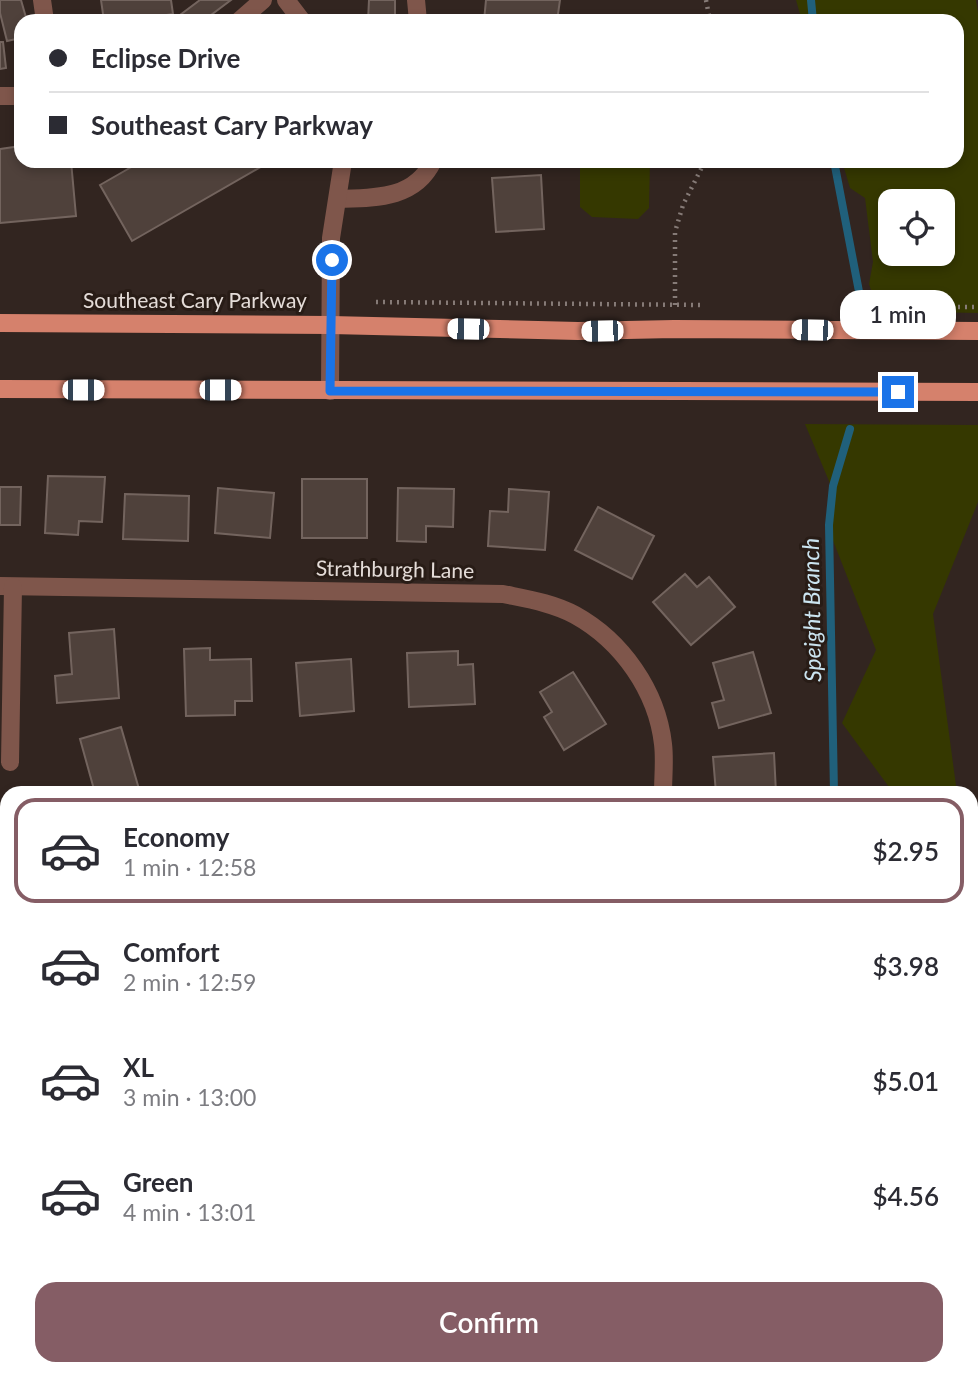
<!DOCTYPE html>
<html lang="en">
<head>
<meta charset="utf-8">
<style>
	body { margin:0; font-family:Lato,sans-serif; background:#f2f2f3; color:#2b2b33; height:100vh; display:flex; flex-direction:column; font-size:26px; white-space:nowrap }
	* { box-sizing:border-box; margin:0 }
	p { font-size:23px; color:#7c7c81 }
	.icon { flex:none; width:38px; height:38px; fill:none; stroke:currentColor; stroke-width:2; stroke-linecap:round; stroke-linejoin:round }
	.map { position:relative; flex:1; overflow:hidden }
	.details { position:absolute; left:0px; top:786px; width:978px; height:590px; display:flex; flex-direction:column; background:#fff; border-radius:21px 21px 0 0; box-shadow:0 4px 10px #0003 }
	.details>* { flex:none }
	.hud { position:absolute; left:14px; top:14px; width:950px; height:154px; border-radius:21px; box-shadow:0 4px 10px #0003; display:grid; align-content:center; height:154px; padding:0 35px; background:#fff }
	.buttons { position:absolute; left:878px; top:189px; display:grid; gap:14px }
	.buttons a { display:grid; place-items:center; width:77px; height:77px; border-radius:14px; background:#fff; box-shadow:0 4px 10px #0003; font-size:35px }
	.end { position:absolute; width:32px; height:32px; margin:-16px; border:9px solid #1a73e8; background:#fff; box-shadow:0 0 0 4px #fff }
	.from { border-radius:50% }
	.bubble { position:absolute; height:49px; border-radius:21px; background:#fff; box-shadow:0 4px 10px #0003; font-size:23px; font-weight:600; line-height:49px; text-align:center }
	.car { position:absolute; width:21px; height:42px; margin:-21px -10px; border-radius:9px; box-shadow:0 0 5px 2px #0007; background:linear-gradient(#fff 24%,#345 0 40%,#fff 0 76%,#345 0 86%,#fff 0) }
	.hud b { display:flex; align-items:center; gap:24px; height:66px; font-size:26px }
	.hud b+b { border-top:2px solid #e1e1e2 }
	.hud i { width:18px; height:18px; background:#2b2b33 }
	ul { padding:12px 0 0; list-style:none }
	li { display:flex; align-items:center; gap:21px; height:105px; margin:0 14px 10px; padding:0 21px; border:4px solid transparent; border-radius:21px }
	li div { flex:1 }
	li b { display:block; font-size:26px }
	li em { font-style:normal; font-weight:600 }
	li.current { border-color:#855d65 }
	li>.icon { width:63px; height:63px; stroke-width:1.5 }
	.cta { display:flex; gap:14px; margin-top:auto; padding:14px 35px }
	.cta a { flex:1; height:80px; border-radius:21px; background:#855d65; color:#fff; font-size:28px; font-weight:600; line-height:80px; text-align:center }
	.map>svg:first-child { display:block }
	.green { fill:#353800; fill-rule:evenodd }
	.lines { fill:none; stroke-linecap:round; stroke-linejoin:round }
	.stream { stroke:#20607b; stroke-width:8 }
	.building { fill:#4f413b; stroke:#73645e; stroke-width:2 }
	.path { stroke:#867b77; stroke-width:4.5; stroke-dasharray:2 5; stroke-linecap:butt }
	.minor { stroke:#7f564b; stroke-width:18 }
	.primary { stroke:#d5816c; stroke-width:18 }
	.route { stroke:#1a73e8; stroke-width:9 }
	.labels { text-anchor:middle; stroke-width:6; stroke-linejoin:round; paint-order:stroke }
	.street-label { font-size:21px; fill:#e4dcd8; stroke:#281c16 }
	.water-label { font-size:23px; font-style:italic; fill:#cbe4f0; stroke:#281c16 }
</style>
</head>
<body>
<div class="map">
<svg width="978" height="1374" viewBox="0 0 978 1374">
	<rect width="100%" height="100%" fill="#322520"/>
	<g class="green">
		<path d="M796 0H976L978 13V313L878 311 869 284 873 262 865 198 850 188 842 161H957V21H802ZM943 201V254H891V201Z"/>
		<path d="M580 161H650L649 208 638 219 592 217 580 207Z"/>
		<path d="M805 424 978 425V502L933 614 957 793H889V787L842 723 876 650 830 533 834 493Z"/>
		<path d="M971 903C976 940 978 981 971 1017Z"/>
		<path d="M681 1368H873L874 1374H679Z"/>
	</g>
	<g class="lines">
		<g class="stream">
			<path d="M811 0 813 21"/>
			<path d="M834 161 861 302"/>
			<path d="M834 793 829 525 833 486 850 429"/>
			<path d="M688 1374 689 1368"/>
		</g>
	</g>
	<g class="building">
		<path d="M0 0H21L27 21H21V38L7 41 0 13Z"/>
		<path d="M101 0H171L173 14 126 21H104Z"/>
		<path d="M200 0H231L203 21H172Z"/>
		<path d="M369 0H395V21H368Z"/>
		<path d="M486 0H560L557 21H484Z"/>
		<path d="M0 42H3L6 68 0 69Z"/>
		<path d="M21 146V161H71L76 216 0 223V149Z"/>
		<path d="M142 161H271L132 241 100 185Z"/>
		<path d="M541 175 544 229 496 232 492 178Z"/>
		<path d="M48 476 105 477 102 522 79 521 78 535 45 533Z"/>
		<rect x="302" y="479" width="65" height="59"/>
		<path d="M0 487H21L20 525H0Z"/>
		<path d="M218 488 274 493 270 538 215 533Z"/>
		<path d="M398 488 454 489 453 527 426 526V542L397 541Z"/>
		<path d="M509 489 549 492 545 550 488 546 490 511 508 512Z"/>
		<path d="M125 494 189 496 188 541 123 539Z"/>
		<path d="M598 507 654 536 632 579 575 550Z"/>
		<path d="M685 574 697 587 709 577 735 607 691 645 653 602Z"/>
		<path d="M114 629 119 698 57 703 55 676 72 674 69 633Z"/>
		<path d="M210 648V660L251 659 252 701H235V715L186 716 184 649Z"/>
		<path d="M458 651V665L473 664 475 704 409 707 407 653Z"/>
		<path d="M753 652 771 713 719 728 712 703 724 700 713 663Z"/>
		<path d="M351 659 354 711 300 716 296 663Z"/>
		<path d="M573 672 606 724 564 750 544 717 552 712 540 692Z"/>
		<path d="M121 727 139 789 126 793H95L80 739Z"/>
		<path d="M774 753 776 793H716L713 757Z"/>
		<path d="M971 1174 978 1176V1248L971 1246Z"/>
		<path d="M971 1279H978L971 1347Z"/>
		<path d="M60 1368H97L98 1374H61Z"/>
	</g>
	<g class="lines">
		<g class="path">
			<path d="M706 0 710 21"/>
			<path d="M376 302 701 305"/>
			<path d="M675 305V232L683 205 705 161"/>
			<path d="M916 307H978"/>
		</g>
		<g class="minor">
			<path d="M42 0 45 21"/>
			<path d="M286 0 302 21"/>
			<path d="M416 0 418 21"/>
			<path d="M239 21 263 0"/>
			<path d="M0 96H21"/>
			<path d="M339 199C375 198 415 199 433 161"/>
			<path d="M330 391 331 238 343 161"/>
			<path d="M0 586 503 594C527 599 553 603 575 615 622 641 657 691 663 744 665 760 663 777 663 793"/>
			<path d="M10 762 13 587"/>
			<path d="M0 1087H7"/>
		</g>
		<g class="primary">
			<path d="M0 323 331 325 578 331 674 329 978 331"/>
			<path d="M0 389 978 392"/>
		</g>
	</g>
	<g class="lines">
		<path class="route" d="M332 260 330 391 898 392"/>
	</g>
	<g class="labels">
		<g class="street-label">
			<text x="195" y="308">Southeast Cary Parkway</text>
			<text transform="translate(395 570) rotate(1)" y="7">Strathburgh Lane</text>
		</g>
		<g class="water-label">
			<text transform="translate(812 610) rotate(-91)" y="8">Speight Branch</text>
		</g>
	</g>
</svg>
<div class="buttons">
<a><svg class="icon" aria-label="locate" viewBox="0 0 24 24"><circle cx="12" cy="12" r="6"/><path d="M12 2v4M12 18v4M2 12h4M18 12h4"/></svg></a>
</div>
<i class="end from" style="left:332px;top:260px"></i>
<i class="end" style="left:898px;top:392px"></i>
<div class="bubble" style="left:840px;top:290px;width:116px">1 min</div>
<i class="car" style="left:468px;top:329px;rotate:271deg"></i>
<i class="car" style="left:812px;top:330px;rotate:271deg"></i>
<i class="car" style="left:602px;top:331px;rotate:269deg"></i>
<i class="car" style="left:83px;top:390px;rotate:90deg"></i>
<i class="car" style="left:220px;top:390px;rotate:90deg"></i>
<div class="hud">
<b><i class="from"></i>Eclipse Drive</b>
<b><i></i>Southeast Cary Parkway</b>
</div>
<section class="details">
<ul>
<li class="current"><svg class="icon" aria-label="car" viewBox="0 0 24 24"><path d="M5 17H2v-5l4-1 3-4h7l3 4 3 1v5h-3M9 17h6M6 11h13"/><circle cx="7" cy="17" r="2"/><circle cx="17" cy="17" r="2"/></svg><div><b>Economy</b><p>1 min · 12:58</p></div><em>$2.95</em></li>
<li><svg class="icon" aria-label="car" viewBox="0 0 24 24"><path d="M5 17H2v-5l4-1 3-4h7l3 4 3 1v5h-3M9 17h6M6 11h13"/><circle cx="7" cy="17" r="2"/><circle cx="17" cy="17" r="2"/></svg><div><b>Comfort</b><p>2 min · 12:59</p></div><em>$3.98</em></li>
<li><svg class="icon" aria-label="car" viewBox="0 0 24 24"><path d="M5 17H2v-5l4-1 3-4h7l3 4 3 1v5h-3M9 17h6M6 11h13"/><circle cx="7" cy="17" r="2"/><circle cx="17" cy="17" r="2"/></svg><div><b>XL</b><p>3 min · 13:00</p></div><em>$5.01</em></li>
<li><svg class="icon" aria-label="car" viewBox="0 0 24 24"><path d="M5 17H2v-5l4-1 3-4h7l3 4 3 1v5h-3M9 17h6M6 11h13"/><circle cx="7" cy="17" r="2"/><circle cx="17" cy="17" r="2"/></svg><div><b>Green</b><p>4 min · 13:01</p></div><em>$4.56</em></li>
</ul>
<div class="cta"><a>Confirm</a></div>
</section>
</div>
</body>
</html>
